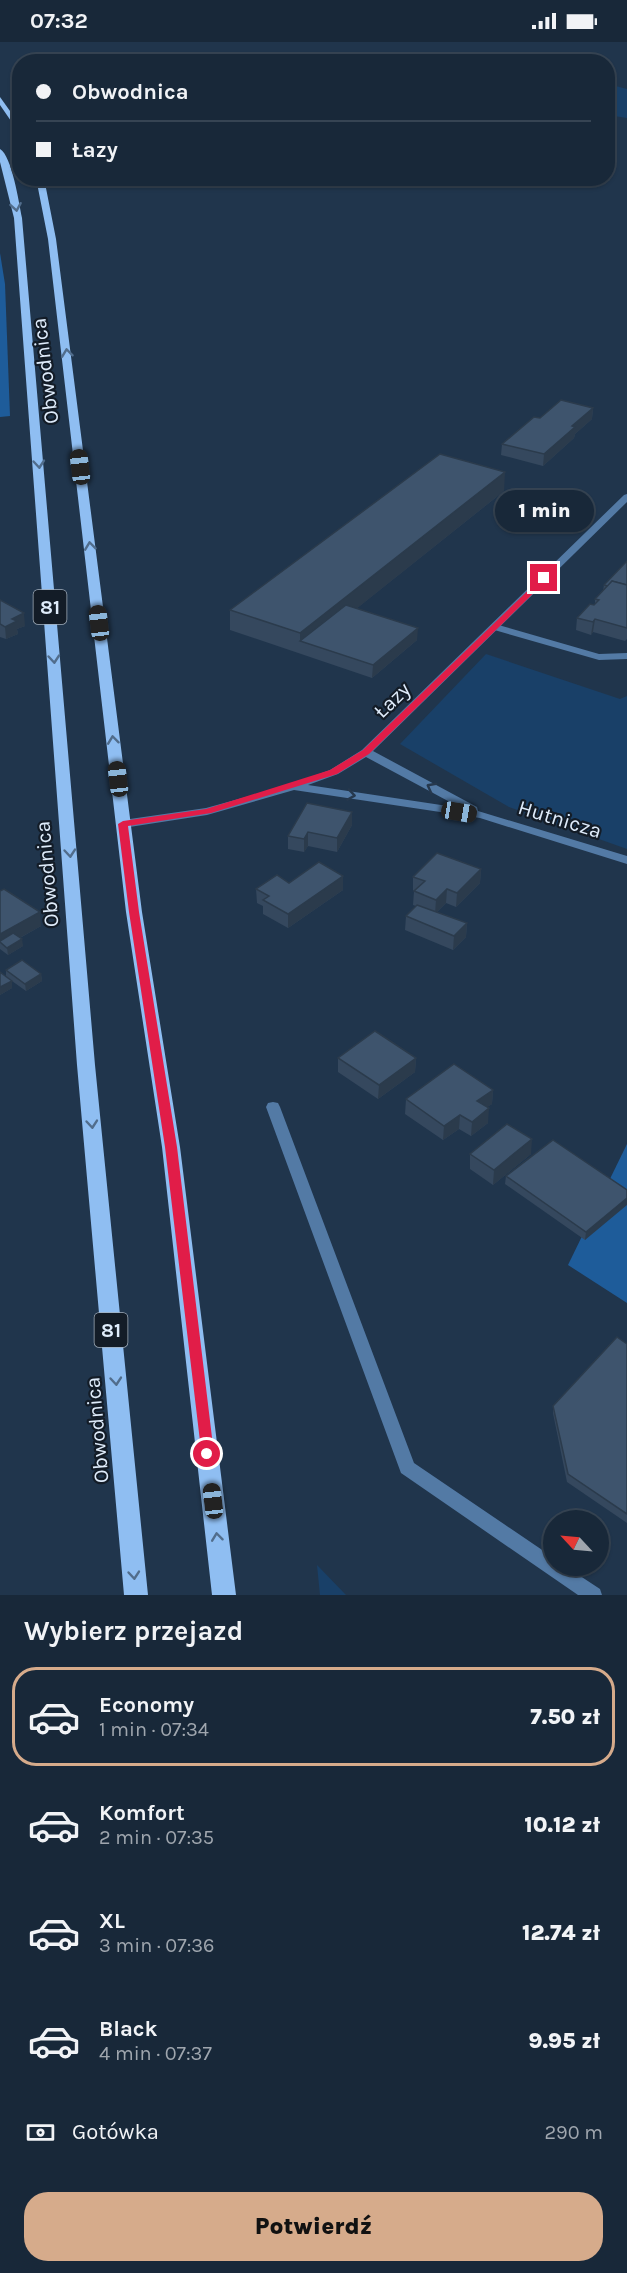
<!DOCTYPE html>
<html lang="pl">
<head>
<meta charset="utf-8">
<style>
	body { margin:0; font-family:Karla,sans-serif; background:#253444; color:#f1f3f6; height:100vh; display:flex; flex-direction:column; font-size:22px; white-space:nowrap }
	* { box-sizing:border-box; margin:0 }
	p { font-size:20px; color:#9fa6ae }
	.icon { flex:none; width:33px; height:33px; fill:none; stroke:currentColor; stroke-width:2; stroke-linecap:round; stroke-linejoin:round }
	.map { position:relative; height:1553px; overflow:hidden }
	.panel { display:flex; flex-direction:column; background:#182839; flex:1 }
	.panel>* { flex:none }
	.hud { position:absolute; left:12px; top:12px; width:603px; height:132px; border-radius:24px; box-shadow:0 2px 4px #0004,0 0 0 2px #364453; display:grid; align-content:center; height:132px; padding:0 24px; background:#182839 }
	.needle { width:39px; rotate:296deg }
	.tools { position:absolute; left:543px; top:1468px; display:grid; gap:12px }
	.tools a { display:grid; place-items:center; width:66px; height:66px; border-radius:50%; background:#182839; box-shadow:0 2px 4px #0004,0 0 0 2px #364453; font-size:30px }
	.end { position:absolute; width:27px; height:27px; margin:-14px; border:8px solid #e11d48; background:#fff; box-shadow:0 0 0 3px #fff }
	.from { border-radius:50% }
	.bubble { position:absolute; height:42px; border-radius:21px; background:#182839; box-shadow:0 2px 4px #0004,0 0 0 2px #364453; font-size:20px; font-weight:800; line-height:42px; text-align:center }
	.car { position:absolute; width:18px; height:36px; margin:-18px -9px; border-radius:8px; box-shadow:0 0 4px 2px #0007; background:linear-gradient(#222 24%,#8ab4d8 0 40%,#222 0 76%,#8ab4d8 0 86%,#222 0) }
	.hud b { display:flex; align-items:center; gap:21px; height:57px; font-size:22px }
	.hud b+b { border-top:2px solid #364453 }
	.hud i { width:15px; height:15px; background:#f1f3f6 }
	ul { padding:0; list-style:none }
	li { display:flex; align-items:center; gap:18px; height:99px; margin:0 12px 9px; padding:0 12px; border:3px solid transparent; border-radius:24px }
	li div { flex:1 }
	li b { display:block; font-size:22px }
	li em { font-style:normal; font-weight:800 }
	li.selected { border-color:#d6ab8b }
	li>.icon { width:54px; height:54px; stroke-width:1.5 }
	h2 { padding:0 24px; font-size:27px; line-height:72px }
	.pay { display:flex; align-items:center; gap:15px; height:66px; padding:0 24px; font-size:22px }
	.pay p { margin-inline-start:auto }
	.cta { display:flex; gap:12px; margin-top:auto; padding:12px 24px }
	.cta a { flex:1; height:69px; border-radius:24px; background:#d6ab8b; color:#111; font-size:24px; font-weight:800; line-height:69px; text-align:center }
	.status { display:flex; justify-content:space-between; align-items:center; height:42px; padding:0 30px; background:#182839; direction:ltr }
	.status svg { height:16px; fill:currentColor }
	.map>svg:first-child { display:block }
	.green { fill:#194068 }
	.forest { fill:#1e5c9a }
	.lines { fill:none; stroke-linecap:round; stroke-linejoin:round }
	.lane { fill:#537aa5; fill-rule:evenodd }
	.street { fill:#537aa5; fill-rule:evenodd }
	.primary { fill:#8fbef2; fill-rule:evenodd }
	.wall { fill:#35485e }
	.shaded-wall { fill:#2b3b4c }
	.building { fill:#3e546d; stroke:#2b3b4c; stroke-width:1.5 }
	.oneway { stroke:#516d8c }
	.oneway2 { stroke:#26384d }
	.route { fill:#e11d48 }
	.labels { text-anchor:middle; stroke-width:4.5; stroke-linejoin:round; paint-order:stroke }
	.shield { fill:#131c27; stroke:#a2aebb; stroke-width:1.5 }
	.shield-label { font-size:20px; font-weight:bold; fill:#dfecfb }
	.street-label { font-size:21px; fill:#dfecfb; stroke:#131c27 }
</style>
</head>
<body>
<div class="status"><b>07:32</b><svg viewBox="0 0 49 12"><path d="M0 12V9h3v3zM5 12V6h3v6zM10 12V3h3v9zM15 12V0h3v12zM26 1h20v11H26zM47 4h2v5h-2z"/></svg></div>
<div class="map">
<svg width="627" height="1553" viewBox="0 0 627 1553">
	<rect width="100%" height="100%" fill="#20354c"/>
	<g class="green">
		<path d="M608 42 627 47V76L608 73Z"/>
		<path d="M486 612 620 657 627 654V807L509 765 400 702Z"/>
		<path d="M317 1523 346 1553H320Z"/>
	</g>
	<g class="forest">
		<path d="M0 211 5 242 10 374 0 375Z"/>
		<path d="M627 1102V1261L568 1223Z"/>
	</g>
	<g class="lines">
		<g class="lane">
			<path d="M495 582 599 612 627 611V617L599 618 491 587 490 585 491 583Z"/>
			<path d="M273 1060 278 1061 280 1065 414 1421 554 1516V1524H565L600 1547 602 1553H578L401 1431 266 1065 268 1061Z"/>
		</g>
		<path class="street" d="M627 452V460L373 709 477 765 478 769 627 814V822L480 776 294 748 207 773 123 786 117 782 123 778 206 766 289 743 330 728 362 708 624 453ZM366 715 461 766 308 743 338 732Z"/>
		<g class="primary">
			<path d="M0 55 20 83V92L0 63Z"/>
			<path d="M0 107C12 114 19 161 22 176L95 1023 148 1553H124L77 1023 14 176 0 120Z"/>
			<path d="M36 136H44L56 197 142 870 180 1105 236 1553H212L162 1105 126 870 48 197Z"/>
		</g>
	</g>
	<g class="wall">
		<path d="M593 366 592 377 575 392 574 396 543 424 501 413 502 402 540 376Z"/>
		<path d="M504 449 357 566 417 598 372 636 230 588V568Z"/>
		<path d="M627 519V597L625 599 593 590 591 593 576 588 577 576 595 563V557L603 549 604 543Z"/>
		<path d="M0 558 25 584 17 587 18 592 6 597 0 595Z"/>
		<path d="M352 770V783L337 810 308 804 304 810 288 807V794Z"/>
		<path d="M481 827 480 841 456 865 446 861 437 870 467 881 466 895 453 908 405 888 406 874 416 864 413 863 414 849 413 848V835Z"/>
		<path d="M289 841 343 848 288 886 263 872V864L257 861 256 847Z"/>
		<path d="M0 849 41 884 20 896 23 904 8 913 0 907Z"/>
		<path d="M6 928 41 932 42 939 26 949 12 939V946L0 953V930L6 935Z"/>
		<path d="M338 1016H416L415 1030 378 1057 338 1030Z"/>
		<path d="M493 1048 492 1062 487 1065 488 1081 471 1094 459 1087 443 1098 405 1072 406 1057Z"/>
		<path d="M470 1112H531L493 1143 470 1127Z"/>
		<path d="M506 1134 627 1148 585 1198 505 1142Z"/>
		<path d="M627 1302V1481L567 1440 553 1371V1364Z"/>
	</g>
	<g class="shaded-wall">
		<path d="M593 366 592 377 575 392 574 396 543 424 544 412 572 384Z"/>
		<path d="M505 430 504 449 311 603 300 599V591Z"/>
		<path d="M24 571 25 584 17 587 18 592 6 597 5 585 12 577Z"/>
		<path d="M595 577 593 590 591 593 593 580Z"/>
		<path d="M418 586 417 598 372 636 373 623Z"/>
		<path d="M352 770V783L337 810V796Z"/>
		<path d="M308 790V804L304 810V797Z"/>
		<path d="M481 827 480 841 456 865 457 851Z"/>
		<path d="M343 834V848L288 886V872Z"/>
		<path d="M447 847 446 861 435 872 436 858Z"/>
		<path d="M40 870 41 884 5 904 0 900V892Z"/>
		<path d="M467 881 466 895 453 908 454 894Z"/>
		<path d="M22 897 23 904 8 913 7 906Z"/>
		<path d="M41 932 42 939 26 949 25 942Z"/>
		<path d="M12 939V946L0 953V945Z"/>
		<path d="M416 1016 415 1030 378 1057 379 1043Z"/>
		<path d="M493 1048 492 1062 476 1073 477 1059Z"/>
		<path d="M489 1066 488 1081 471 1094 472 1080Z"/>
		<path d="M460 1073 459 1087 443 1098 444 1084Z"/>
		<path d="M532 1097 531 1112 493 1143 494 1128Z"/>
		<path d="M627 1156V1163L585 1198 586 1190Z"/>
	</g>
	<g class="building">
		<path d="M561 358 593 366 572 384 575 385 544 412 502 402 534 375 540 376Z"/>
		<path d="M440 412 505 430 300 591 230 568Z"/>
		<path d="M627 519V543L612 539 608 544 604 543Z"/>
		<path d="M612 539 627 543V586L595 577 593 580 577 576 590 562 594 563 599 558 595 557Z"/>
		<path d="M0 558 24 571 12 577 17 579 5 585 0 582Z"/>
		<path d="M346 563 418 586 373 623 300 599Z"/>
		<path d="M307 761 352 770 337 796 308 790 304 797 288 794Z"/>
		<path d="M437 811 481 827 457 851 447 847 436 858 414 849 425 839 413 835Z"/>
		<path d="M319 820 343 834 288 872 263 858 269 854 256 847 277 833 289 841Z"/>
		<path d="M4 847 40 870 0 892V849Z"/>
		<path d="M417 863 467 881 454 894 406 874Z"/>
		<path d="M13 891 22 897 7 906 0 900V899Z"/>
		<path d="M22 918 41 932 25 942 6 928Z"/>
		<path d="M0 930 12 939 0 945Z"/>
		<path d="M375 989 416 1016 379 1043 338 1016Z"/>
		<path d="M454 1022 493 1048 477 1059 489 1066 472 1080 460 1073 444 1084 406 1057Z"/>
		<path d="M507 1082 532 1097 494 1128 470 1112Z"/>
		<path d="M553 1098 627 1148V1156L586 1190 506 1134Z"/>
		<path d="M617 1295 627 1302V1472L568 1432 553 1364Z"/>
	</g>
	<defs><path id="oneway-chevron" d="M-2-3.5L2.5 0L-2 3.5" fill="none" stroke-width="1.6" stroke-linecap="round" stroke-linejoin="round" transform="scale(1.5)"/></defs>
	<g class="oneway">
		<use href="#oneway-chevron" transform="translate(16 165) rotate(80)"/>
		<use href="#oneway-chevron" transform="translate(67 311) rotate(-97)"/>
		<use href="#oneway-chevron" transform="translate(39 422) rotate(85)"/>
		<use href="#oneway-chevron" transform="translate(90 504) rotate(-97)"/>
		<use href="#oneway-chevron" transform="translate(54 617) rotate(85)"/>
		<use href="#oneway-chevron" transform="translate(113 698) rotate(-97)"/>
		<use href="#oneway-chevron" transform="translate(70 811) rotate(85)"/>
		<use href="#oneway-chevron" transform="translate(92 1082) rotate(85)"/>
		<use href="#oneway-chevron" transform="translate(116 1339) rotate(85)"/>
		<use href="#oneway-chevron" transform="translate(217 1495) rotate(-97)"/>
		<use href="#oneway-chevron" transform="translate(134 1533) rotate(85)"/>
	</g>
	<g class="oneway2">
		<use href="#oneway-chevron" transform="translate(431 745) rotate(-152)"/>
		<use href="#oneway-chevron" transform="translate(351 753) rotate(9)"/>
	</g>
	<path class="route" d="M542 535 549 536 369 712 337 732 211 771 128 784 139 870 177 1105 214 1412 212 1416H202L165 1105 129 870 118 782 123 779 206 767 330 728 363 708Z"/>
	<g class="labels">
		<g class="shield">
			<rect x="33.5" y="548" width="33" height="34" rx="4.5"/>
			<rect x="94.5" y="1271" width="33" height="34" rx="4.5"/>
		</g>
		<g class="shield-label">
			<text x="50" y="572">81</text>
			<text x="111" y="1295">81</text>
		</g>
		<g class="street-label">
			<text transform="translate(45 329) rotate(-97)" y="7">Obwodnica</text>
			<text transform="translate(392 658) rotate(-44)" y="7">Łazy</text>
			<text transform="translate(560 777) rotate(17)" y="7">Hutnicza</text>
			<text transform="translate(47 832) rotate(-95)" y="7">Obwodnica</text>
			<text transform="translate(97 1388) rotate(-95)" y="7">Obwodnica</text>
		</g>
	</g>
</svg>
<div class="tools">
<a><svg class="needle" viewBox="-14 -14 28 28"><path d="M0-13l5 13h-10z" fill="#e53935"/><path d="M0 13l5-13h-10z" fill="#9fa6ae"/></svg></a>
</div>
<i class="end from" style="left:207px;top:1412px"></i>
<i class="end" style="left:544px;top:536px"></i>
<div class="bubble" style="left:495px;top:448px;width:99px">1 min</div>
<i class="car" style="left:80px;top:425px;rotate:353deg"></i>
<i class="car" style="left:99px;top:581px;rotate:353deg"></i>
<i class="car" style="left:118px;top:737px;rotate:353deg"></i>
<i class="car" style="left:459px;top:770px;rotate:99deg"></i>
<i class="car" style="left:213px;top:1459px;rotate:353deg"></i>
<div class="hud">
<b><i class="from"></i>Obwodnica</b>
<b><i></i>Łazy</b>
</div>
</div>
<section class="panel">
<h2>Wybierz przejazd</h2>
<ul>
<li class="selected"><svg class="icon" aria-label="car" viewBox="0 0 24 24"><path d="M5 17H2v-5l4-1 3-4h7l3 4 3 1v5h-3M9 17h6M6 11h13"/><circle cx="7" cy="17" r="2"/><circle cx="17" cy="17" r="2"/></svg><div><b>Economy</b><p>1 min · 07:34</p></div><em>7.50 zł</em></li>
<li><svg class="icon" aria-label="car" viewBox="0 0 24 24"><path d="M5 17H2v-5l4-1 3-4h7l3 4 3 1v5h-3M9 17h6M6 11h13"/><circle cx="7" cy="17" r="2"/><circle cx="17" cy="17" r="2"/></svg><div><b>Komfort</b><p>2 min · 07:35</p></div><em>10.12 zł</em></li>
<li><svg class="icon" aria-label="car" viewBox="0 0 24 24"><path d="M5 17H2v-5l4-1 3-4h7l3 4 3 1v5h-3M9 17h6M6 11h13"/><circle cx="7" cy="17" r="2"/><circle cx="17" cy="17" r="2"/></svg><div><b>XL</b><p>3 min · 07:36</p></div><em>12.74 zł</em></li>
<li><svg class="icon" aria-label="car" viewBox="0 0 24 24"><path d="M5 17H2v-5l4-1 3-4h7l3 4 3 1v5h-3M9 17h6M6 11h13"/><circle cx="7" cy="17" r="2"/><circle cx="17" cy="17" r="2"/></svg><div><b>Black</b><p>4 min · 07:37</p></div><em>9.95 zł</em></li>
</ul>
<div class="pay"><svg class="icon" aria-label="cash" viewBox="0 0 24 24"><path d="M3 7h18v10H3z"/><circle cx="12" cy="12" r="2"/></svg>Gotówka<p>290 m</p></div>
<div class="cta"><a>Potwierdź</a></div>
</section>
</body>
</html>
